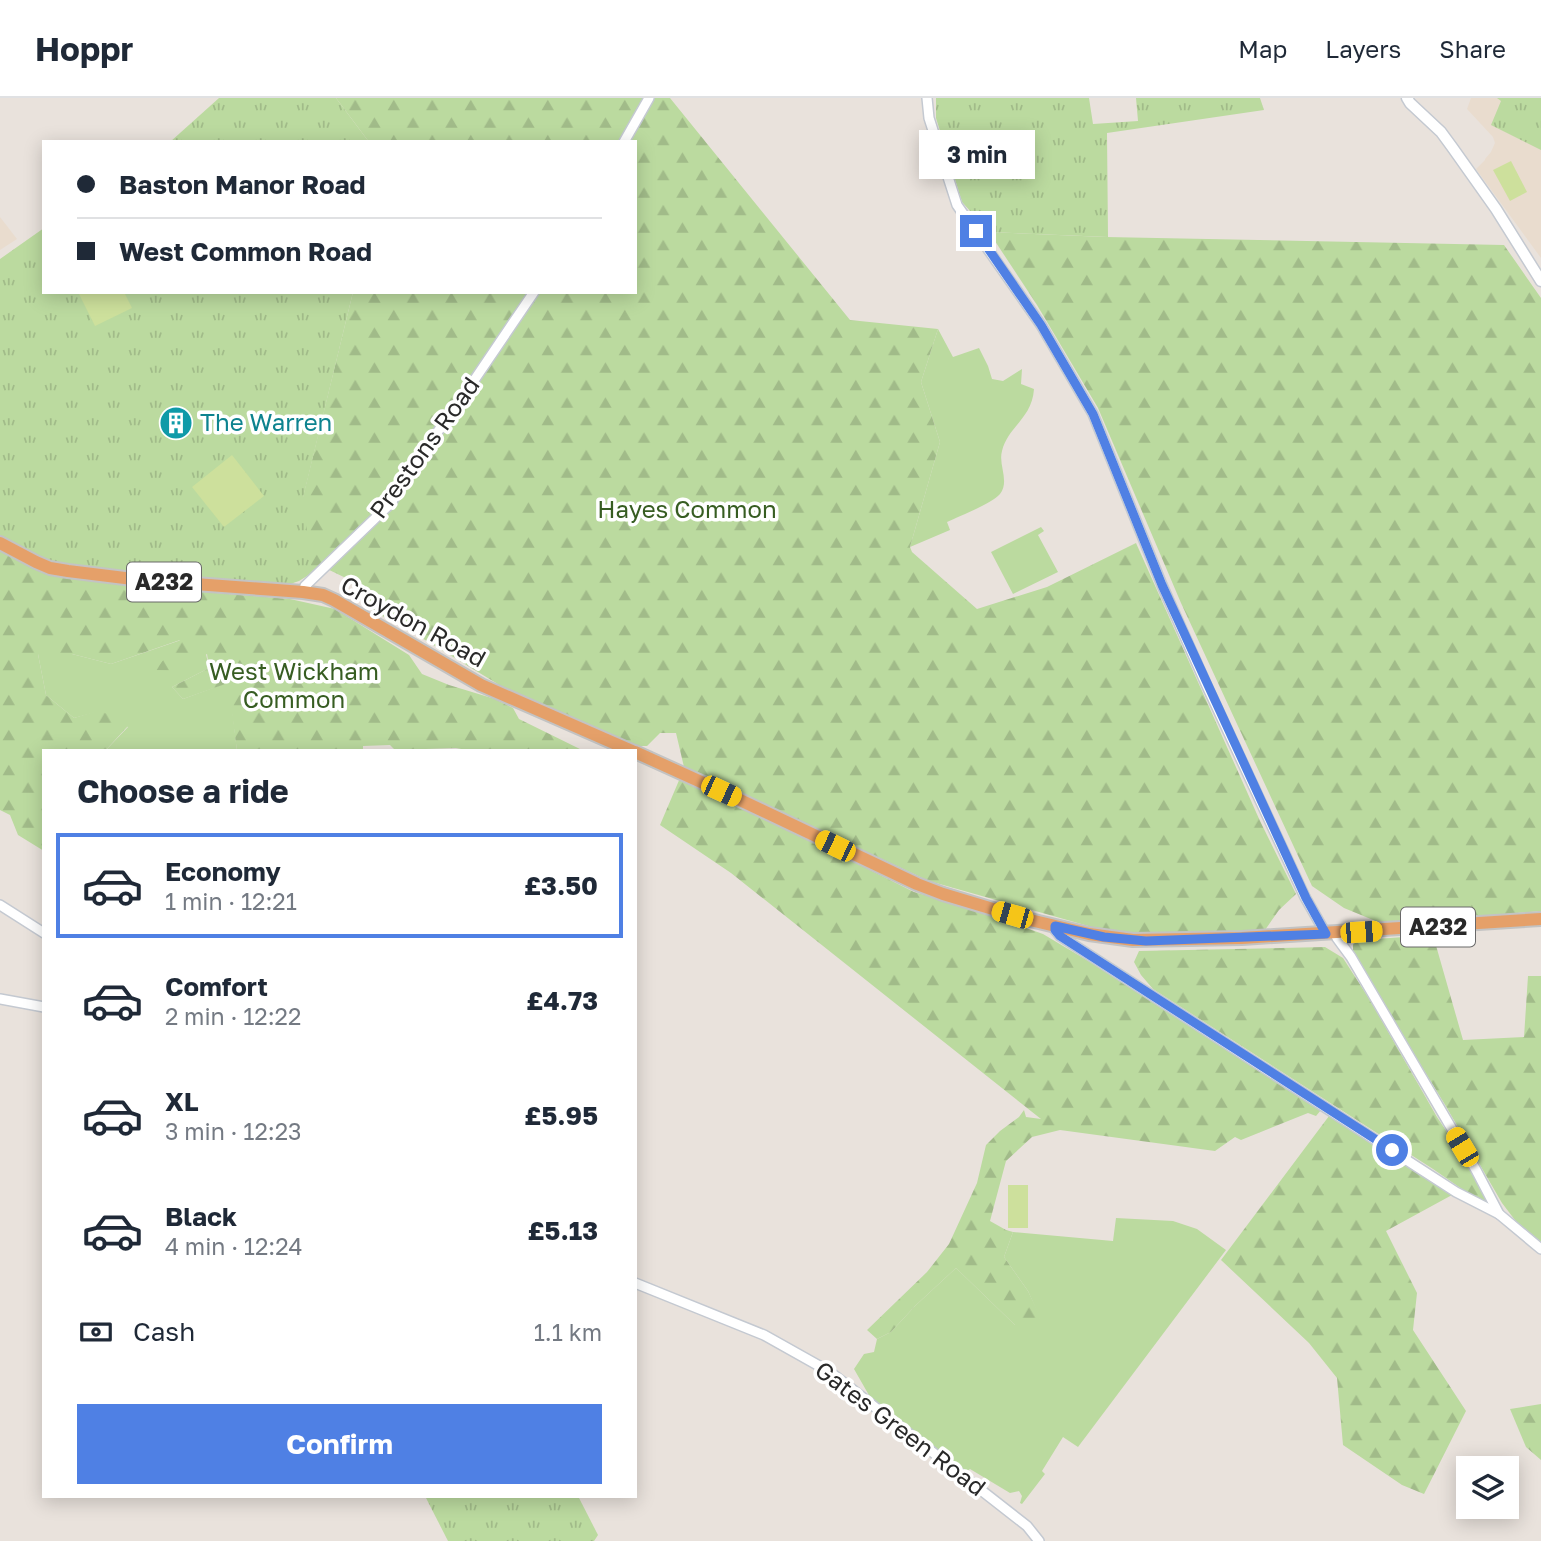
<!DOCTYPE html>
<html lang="en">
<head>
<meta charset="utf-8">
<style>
	body { margin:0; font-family:"Golos Text",sans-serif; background:#f2f2f3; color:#1f2937; height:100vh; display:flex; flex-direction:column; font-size:26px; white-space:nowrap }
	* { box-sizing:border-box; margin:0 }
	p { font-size:23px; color:#747a83 }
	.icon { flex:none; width:38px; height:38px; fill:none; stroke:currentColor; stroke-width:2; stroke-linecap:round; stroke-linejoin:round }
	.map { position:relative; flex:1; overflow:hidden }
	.drawer { position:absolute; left:42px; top:651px; width:595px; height:749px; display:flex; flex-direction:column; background:#fff; border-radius:0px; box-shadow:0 4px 18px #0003 }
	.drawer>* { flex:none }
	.top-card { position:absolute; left:42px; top:42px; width:595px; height:154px; border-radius:0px; box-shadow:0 4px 18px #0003; display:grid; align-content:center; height:154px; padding:0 35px; background:#fff }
	.fabs { position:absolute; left:1456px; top:1358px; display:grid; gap:14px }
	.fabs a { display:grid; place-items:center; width:63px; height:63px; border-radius:0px; background:#fff; box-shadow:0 4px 18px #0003; font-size:35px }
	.end { position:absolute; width:32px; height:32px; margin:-16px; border:9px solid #4f80e4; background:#fff; box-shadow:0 0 0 4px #fff }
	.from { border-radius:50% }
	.bubble { position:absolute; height:49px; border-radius:0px; background:#fff; box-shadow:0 4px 18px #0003; font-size:23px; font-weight:700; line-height:49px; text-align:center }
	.car { position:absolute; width:21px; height:42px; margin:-21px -10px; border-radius:9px; box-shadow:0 0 5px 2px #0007; background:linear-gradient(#f5c518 24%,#345 0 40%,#f5c518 0 76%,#345 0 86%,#f5c518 0) }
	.top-card b { display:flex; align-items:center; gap:24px; height:66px; font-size:26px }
	.top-card b+b { border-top:2px solid #e0e1e3 }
	.top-card i { width:18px; height:18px; background:#1f2937 }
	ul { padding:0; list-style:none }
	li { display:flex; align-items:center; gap:21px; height:105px; margin:0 14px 10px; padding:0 21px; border:4px solid transparent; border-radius:0px }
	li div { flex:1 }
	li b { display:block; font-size:26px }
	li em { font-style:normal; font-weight:700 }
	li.active { border-color:#4f80e4 }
	li>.icon { width:63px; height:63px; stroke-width:1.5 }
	h2 { padding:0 35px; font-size:32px; line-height:84px }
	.pay { display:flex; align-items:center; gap:18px; height:77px; padding:0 35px; font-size:26px }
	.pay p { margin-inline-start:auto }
	.button { display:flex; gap:14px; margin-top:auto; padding:14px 35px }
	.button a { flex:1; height:80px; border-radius:0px; background:#4f80e4; color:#fff; font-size:28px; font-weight:700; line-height:80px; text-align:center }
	header { display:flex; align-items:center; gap:42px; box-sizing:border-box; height:98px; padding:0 35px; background:#fff; border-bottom:2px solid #e0e1e3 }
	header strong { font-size:33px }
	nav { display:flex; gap:38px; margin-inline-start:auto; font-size:24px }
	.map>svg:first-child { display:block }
	.education { fill:#e9dcce }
	.grass { fill:#bbda9f }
	.forest { fill:url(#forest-firs) }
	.park { fill:url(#park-tufts) }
	.pitch { fill:#cde09c }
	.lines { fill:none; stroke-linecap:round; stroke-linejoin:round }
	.tertiary-casing { stroke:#c4c9d1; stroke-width:12 }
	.secondary-casing { stroke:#c4c9d1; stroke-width:13 }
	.trunk-casing { stroke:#c3c3c3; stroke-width:16 }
	.tertiary { stroke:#fff; stroke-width:9 }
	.secondary { stroke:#fff; stroke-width:10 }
	.trunk { stroke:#e5a069; stroke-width:12 }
	.route { stroke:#4f80e4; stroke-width:9 }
	.labels { text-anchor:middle; stroke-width:7; stroke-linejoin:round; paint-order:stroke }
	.shield { fill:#fff; stroke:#696969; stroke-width:2 }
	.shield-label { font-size:23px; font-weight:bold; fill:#292929 }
	.culture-label { font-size:24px; fill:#0d838f; stroke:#fff; text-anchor:start }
	.street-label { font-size:24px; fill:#292929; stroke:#fff }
	.park-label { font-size:24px; fill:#375d22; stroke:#fff }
</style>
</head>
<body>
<header>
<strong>Hoppr</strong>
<nav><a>Map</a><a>Layers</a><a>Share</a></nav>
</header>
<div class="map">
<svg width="1541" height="1443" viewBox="0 0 1541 1443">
	<defs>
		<pattern id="forest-firs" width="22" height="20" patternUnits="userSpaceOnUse" patternTransform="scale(1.75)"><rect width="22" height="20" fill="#bbda9f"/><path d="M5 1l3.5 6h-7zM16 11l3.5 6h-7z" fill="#a1bb89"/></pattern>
		<pattern id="park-tufts" width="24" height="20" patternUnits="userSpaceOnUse" patternTransform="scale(1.75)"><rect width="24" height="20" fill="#bbda9f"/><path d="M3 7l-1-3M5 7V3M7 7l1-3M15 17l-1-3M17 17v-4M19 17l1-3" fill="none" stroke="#a1bb89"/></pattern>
	</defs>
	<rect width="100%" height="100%" fill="#e9e2dc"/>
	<g class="education">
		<path d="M1471 0H1541V160L1476 71 1485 62V61L1491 54 1495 45 1493 39 1467 11Z"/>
		<path d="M0 119 17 141 0 152Z"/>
	</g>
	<g class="grass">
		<path d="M938 231 953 259 979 250 988 268 992 281 1003 283 1022 271 1021 286 1034 291C1032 321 1008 328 1002 353 998 367 1010 383 1000 396 991 406 960 418 947 424L950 432 910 449 940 344 921 284Z"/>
		<path d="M1041 429 1044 433 1038 437 1058 474 1013 496 991 454Z"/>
		<path d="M181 542 206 556 209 570 172 589 183 601 229 584 237 653H105L128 629 100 613 74 620 46 597 38 556H72L111 566Z"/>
		<path d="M1116 1120 1173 1123 1197 1131 1226 1152 1078 1349 1063 1339 1042 1373 1045 1376 1022 1406 1020 1405 1022 1398 1019 1393 1010 1395 970 1371 966 1374 870 1299 854 1271 864 1256 874 1254 877 1241 891 1234 915 1208 956 1170 1015 1227 1040 1220 1028 1193 1004 1159 1013 1134 1113 1143Z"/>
	</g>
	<g class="forest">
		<path d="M336 0H670L850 222 938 231 921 284 940 344 910 449 912 454 977 511 1047 489 1136 445 1260 723 1296 796 1279 812 1265 832 1228 835 1139 836 1099 831 929 783 684 669 676 635H660L647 648H635L501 588 412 534 364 508 354 484 319 467C309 477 300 482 287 487L303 399 353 194H635V44H369Z"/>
		<path d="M989 134 1106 139 1504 147 1541 200V813L1458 820 1378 824 1344 810 1312 788 1181 505 1098 310 1037 207Z"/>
		<path d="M0 453 47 476 130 488 290 501 335 511 409 557 422 576 449 587 495 601 513 610 519 621 584 653H472L456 650 395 652 390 647 363 648V653H237L228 585 183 601 172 589 209 570 207 556 181 573 155 572 180 542 111 566 72 556H38L46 597 74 620 100 612 128 628 105 653H44V753L18 737 10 717 0 712Z"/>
		<path d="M680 680 792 733 914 794 958 806 1043 836 1095 867 1321 1012 1316 1018 1308 1015 1241 1042 1235 1039 1215 1053 1060 1032 1032 1039 1006 1063 990 1123 1006 1132 1013 1134 1004 1159 1028 1193 1041 1220 1030 1227H1015L956 1170 915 1208 891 1234 877 1241 867 1232 927 1174 949 1146 977 1085 986 1047 1000 1033 1019 1019 1024 1012 1026 1019 1041 1021 731 775 660 727Z"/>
		<path d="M1433 837 1463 942 1524 939 1528 878H1541V1144L1521 1130 1502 1105 1444 1005 1353 857V846L1361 842Z"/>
		<path d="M1325 849 1343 860 1370 902 1437 1019 1475 1076 1492 1112 1433 1071 1153 891 1141 877 1134 864 1139 853Z"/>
		<path d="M1329 1018 1452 1097 1386 1133 1417 1195 1413 1232 1466 1313 1424 1396 1402 1387 1343 1347 1337 1280 1309 1245 1221 1162Z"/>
		<path d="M1541 1306V1362L1526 1349 1510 1311Z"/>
	</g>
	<g class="park">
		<path d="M219 0H336L369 44H170Z"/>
		<path d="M936 0H1089L1093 26 1138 23 1136 0H1260L1264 12 1107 35 1108 139 989 134 962 104 936 20Z"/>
		<path d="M1497 0H1541V52L1491 27 1501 3Z"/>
		<path d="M44 130V194H353L303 400 312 475 299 483 287 487 230 484 130 476 50 465 0 440V161Z"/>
		<path d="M425 1398H578L598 1437 594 1443H448Z"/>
	</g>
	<g class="pitch">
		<path d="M1511 63 1527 94 1510 103 1493 72Z"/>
		<path d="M78 194H124L132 210 95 228Z"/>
		<path d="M232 357 264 398 224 429 192 389Z"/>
		<rect x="1008" y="1087" width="20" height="43"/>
	</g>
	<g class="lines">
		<defs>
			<g id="tertiary">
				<path d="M927 0 929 20 957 107 1041 227 1093 316 1162 487 1207 588 1305 799 1326 836"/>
				<path d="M624 44 649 0"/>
				<path d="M303 494 305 488 391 405 417 363 475 281 534 194"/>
				<path d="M0 807 44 835"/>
				<path d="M1055 828V832L1060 838 1456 1094 1499 1116"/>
				<path d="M1335 836 1337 840 1351 859 1476 1072 1499 1116 1541 1151"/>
				<path d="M0 901 44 909"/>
				<path d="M635 1185 764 1237 830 1274 1027 1428 1039 1443"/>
			</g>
			<path id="secondary" d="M1407 0 1410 5 1441 34 1452 49 1496 111 1541 183"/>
			<g id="trunk">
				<path d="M0 445 36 464 50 470 68 473 141 482 303 494 323 497 334 502 481 587 632 653"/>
				<path d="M635 654 721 693 917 786 943 796 1026 821 1089 836 1133 842 1242 840 1541 821"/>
			</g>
		</defs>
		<use href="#tertiary" class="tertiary-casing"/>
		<use href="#secondary" class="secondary-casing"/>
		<use href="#trunk" class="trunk-casing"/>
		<use href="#tertiary" class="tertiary"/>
		<use href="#secondary" class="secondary"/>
		<use href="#trunk" class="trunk"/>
	</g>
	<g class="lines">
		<path class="route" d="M976 133 1041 227 1093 316 1162 487 1306 800 1326 836 1146 843 1104 839 1055 828V832L1060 838 1392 1052"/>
	</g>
	<defs>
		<symbol id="building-disc" viewBox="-11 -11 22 22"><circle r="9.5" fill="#0f9aa8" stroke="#fff"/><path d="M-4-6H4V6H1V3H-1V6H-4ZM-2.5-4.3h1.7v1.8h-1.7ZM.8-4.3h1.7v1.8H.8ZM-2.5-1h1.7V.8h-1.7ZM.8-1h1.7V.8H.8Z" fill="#fff"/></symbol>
	</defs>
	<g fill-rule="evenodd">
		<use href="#building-disc" x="157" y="306" width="38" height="38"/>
	</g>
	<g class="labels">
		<g class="shield">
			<rect x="127" y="464.5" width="74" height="39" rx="5"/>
			<rect x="1401" y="809.5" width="74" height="39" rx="5"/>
		</g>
		<g class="shield-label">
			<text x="164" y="492">A232</text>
			<text x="1438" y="837">A232</text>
		</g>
		<g class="culture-label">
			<text x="200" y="333">The Warren</text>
		</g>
		<g class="street-label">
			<text transform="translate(425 350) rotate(-54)" y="8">Prestons Road</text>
			<text transform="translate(413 524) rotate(29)" y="8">Croydon Road</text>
			<text transform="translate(900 1331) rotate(37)" y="8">Gates Green Road</text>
		</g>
		<g class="park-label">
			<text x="687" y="420">Hayes Common</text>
			<text x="294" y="582">West Wickham<tspan x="294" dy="28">Common</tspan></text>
		</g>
	</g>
</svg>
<div class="fabs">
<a><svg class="icon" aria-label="layers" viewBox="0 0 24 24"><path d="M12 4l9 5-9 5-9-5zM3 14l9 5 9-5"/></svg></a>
</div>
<i class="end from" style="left:1392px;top:1052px"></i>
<i class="end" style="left:976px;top:133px"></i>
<div class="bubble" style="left:919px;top:32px;width:116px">3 min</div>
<i class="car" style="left:721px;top:693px;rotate:115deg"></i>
<i class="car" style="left:835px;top:748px;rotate:296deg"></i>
<i class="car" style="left:1012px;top:817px;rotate:286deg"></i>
<i class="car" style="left:1361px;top:834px;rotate:86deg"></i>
<i class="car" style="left:1462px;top:1049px;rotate:329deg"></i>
<div class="top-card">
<b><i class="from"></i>Baston Manor Road</b>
<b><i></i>West Common Road</b>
</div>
<section class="drawer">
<h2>Choose a ride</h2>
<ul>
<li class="active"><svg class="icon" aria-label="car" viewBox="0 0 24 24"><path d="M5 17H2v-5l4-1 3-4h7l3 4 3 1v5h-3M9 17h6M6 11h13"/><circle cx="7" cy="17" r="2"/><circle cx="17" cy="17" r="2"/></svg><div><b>Economy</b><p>1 min · 12:21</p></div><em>£3.50</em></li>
<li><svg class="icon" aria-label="car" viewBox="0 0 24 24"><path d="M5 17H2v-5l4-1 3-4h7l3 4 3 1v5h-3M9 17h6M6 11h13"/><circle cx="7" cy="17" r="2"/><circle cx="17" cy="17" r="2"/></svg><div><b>Comfort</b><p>2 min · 12:22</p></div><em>£4.73</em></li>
<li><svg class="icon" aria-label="car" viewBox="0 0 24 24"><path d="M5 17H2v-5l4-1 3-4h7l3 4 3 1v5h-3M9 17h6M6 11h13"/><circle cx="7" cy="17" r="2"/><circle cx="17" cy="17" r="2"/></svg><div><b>XL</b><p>3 min · 12:23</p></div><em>£5.95</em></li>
<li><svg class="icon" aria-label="car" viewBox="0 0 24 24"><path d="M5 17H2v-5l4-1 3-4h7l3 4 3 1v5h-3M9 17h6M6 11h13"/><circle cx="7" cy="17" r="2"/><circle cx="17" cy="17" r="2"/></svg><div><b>Black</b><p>4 min · 12:24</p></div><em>£5.13</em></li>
</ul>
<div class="pay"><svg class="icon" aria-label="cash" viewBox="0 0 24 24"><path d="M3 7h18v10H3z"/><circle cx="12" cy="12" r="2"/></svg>Cash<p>1.1 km</p></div>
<div class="button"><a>Confirm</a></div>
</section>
</div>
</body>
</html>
